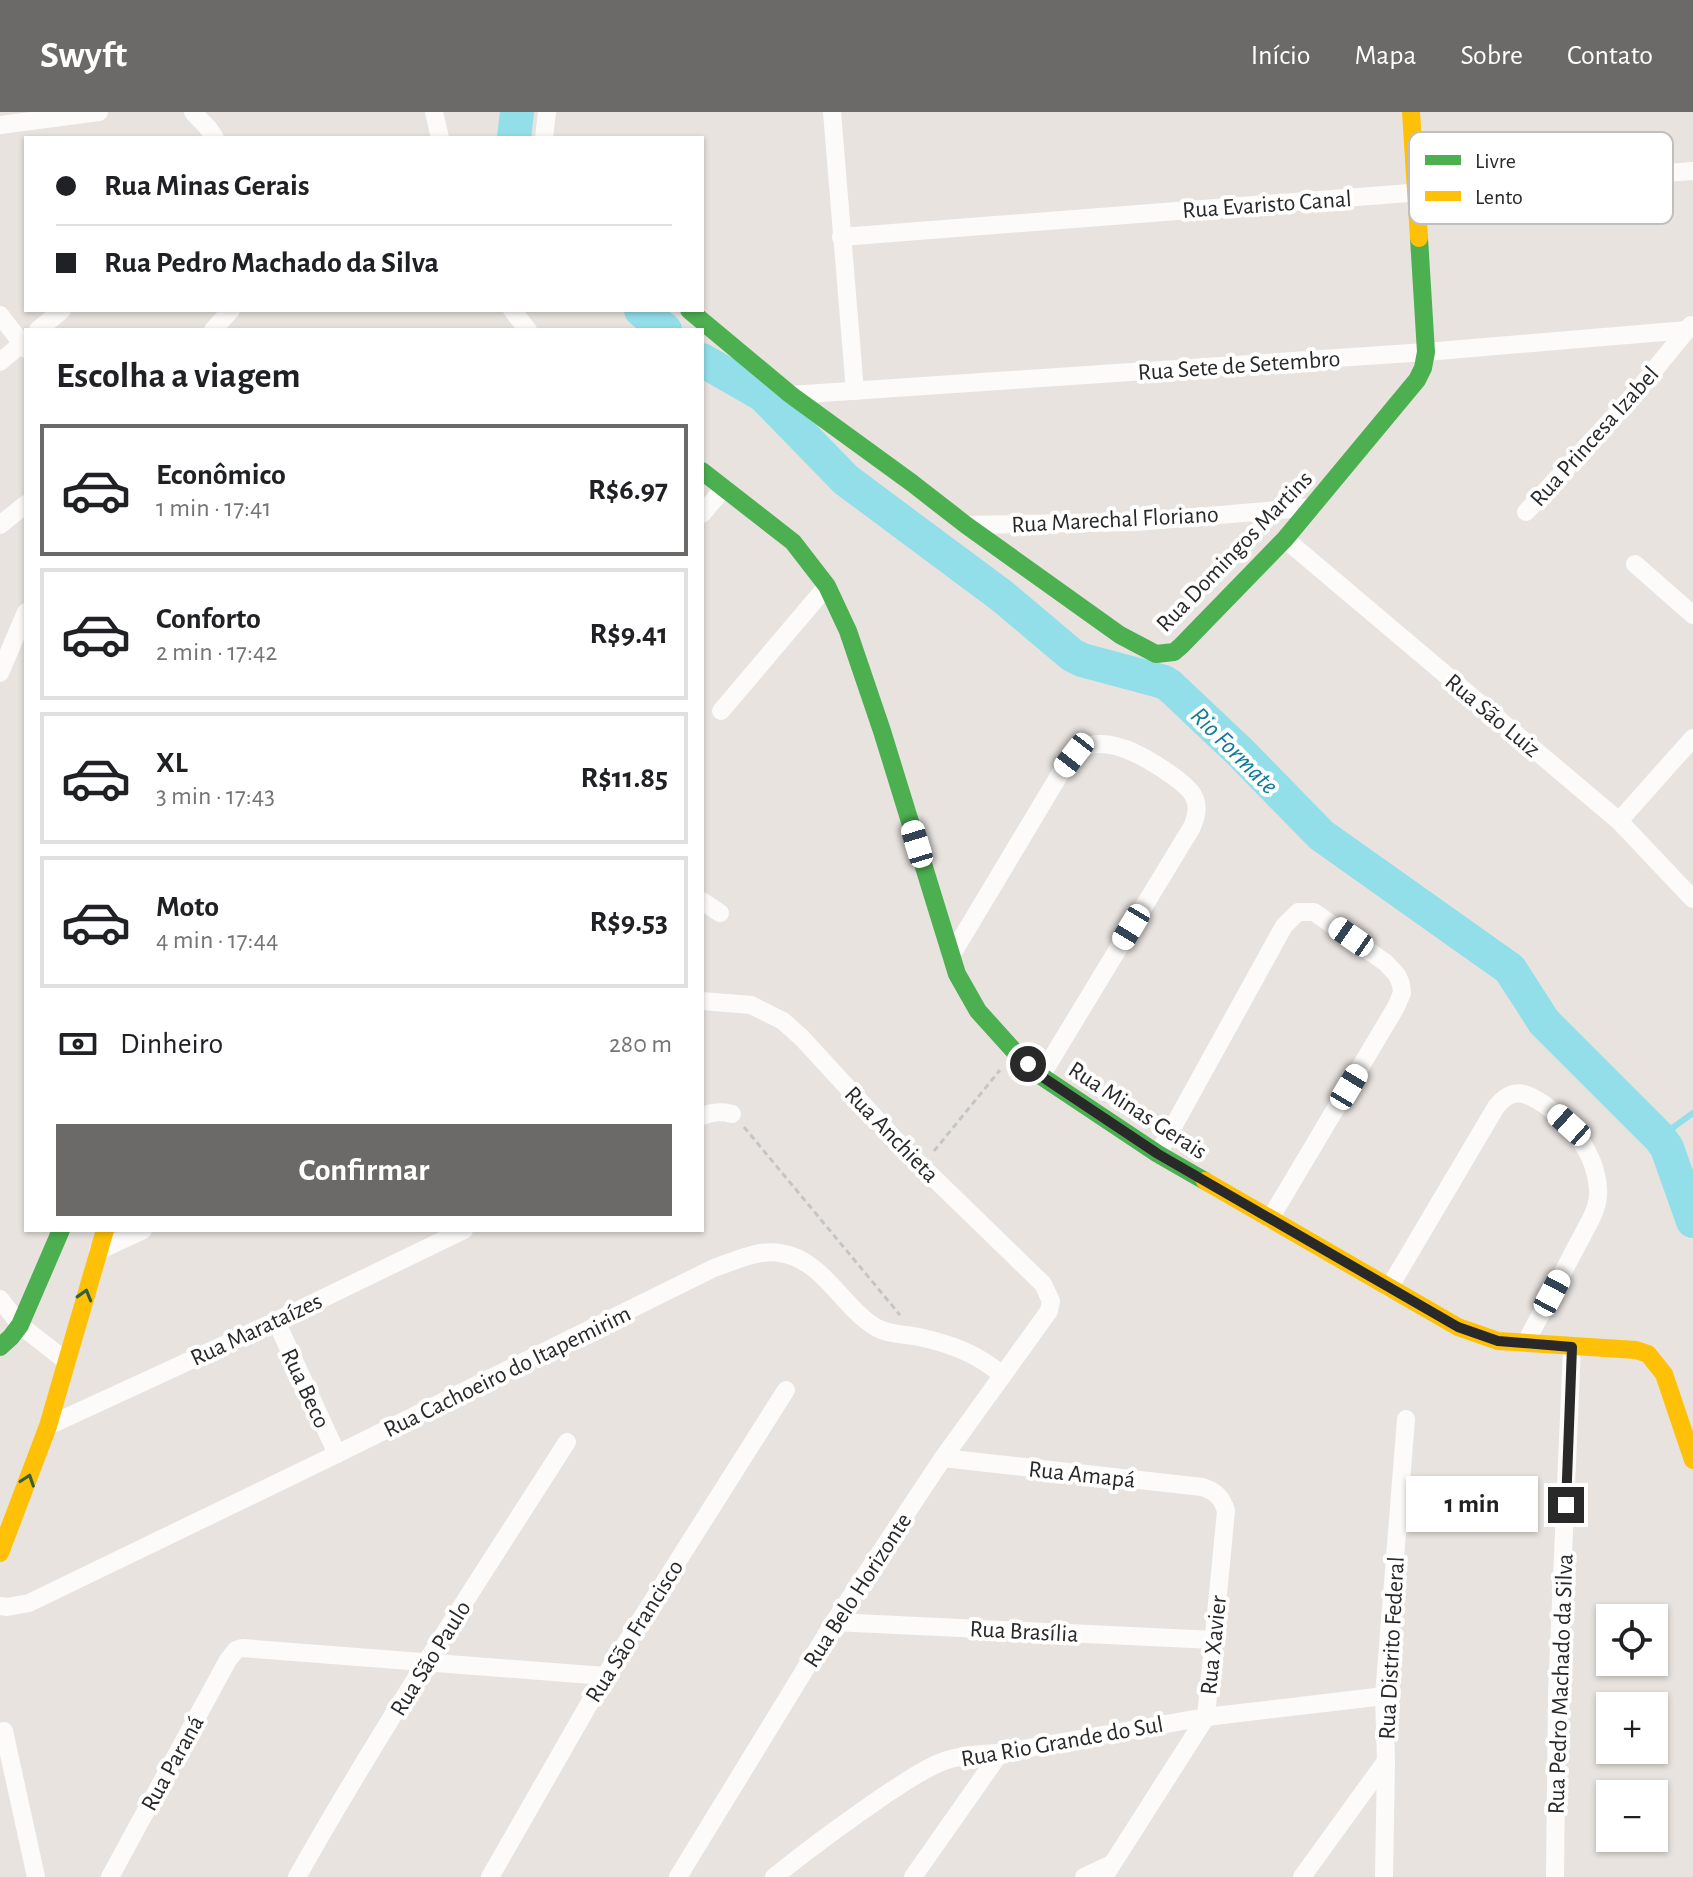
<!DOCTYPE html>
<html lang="pt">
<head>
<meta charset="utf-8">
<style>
	body { margin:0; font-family:"Alegreya Sans",sans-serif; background:#f6f6f6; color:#202124; height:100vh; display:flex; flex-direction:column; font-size:30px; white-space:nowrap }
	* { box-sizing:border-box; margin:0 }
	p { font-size:26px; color:#757577 }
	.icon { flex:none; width:44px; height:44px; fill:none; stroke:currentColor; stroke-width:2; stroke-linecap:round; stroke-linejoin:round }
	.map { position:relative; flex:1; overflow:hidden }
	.details { position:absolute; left:24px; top:216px; width:680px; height:904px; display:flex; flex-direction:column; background:#fff; border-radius:0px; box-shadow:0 2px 6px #0004 }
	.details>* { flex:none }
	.hud { position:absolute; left:24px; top:24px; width:680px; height:176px; border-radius:0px; box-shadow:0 2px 6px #0004; display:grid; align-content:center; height:176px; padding:0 32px; background:#fff }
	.tools { position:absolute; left:1596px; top:1492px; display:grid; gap:16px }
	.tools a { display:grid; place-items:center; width:72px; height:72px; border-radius:0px; background:#fff; box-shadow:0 2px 6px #0004; font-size:40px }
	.end { position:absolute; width:36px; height:36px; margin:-18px; border:10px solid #292929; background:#fff; box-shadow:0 0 0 4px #fff }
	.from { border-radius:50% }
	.bubble { position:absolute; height:56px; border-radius:0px; background:#fff; box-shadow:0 2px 6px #0004; font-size:26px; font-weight:700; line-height:56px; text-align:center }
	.car { position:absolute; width:24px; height:48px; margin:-24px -12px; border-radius:10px; box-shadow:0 0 6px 2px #0007; background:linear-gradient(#fff 24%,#345 0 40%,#fff 0 76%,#345 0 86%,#fff 0) }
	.hud b { display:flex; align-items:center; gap:28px; height:76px; font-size:30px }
	.hud b+b { border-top:2px solid #e0e0e0 }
	.hud i { width:20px; height:20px; background:#202124 }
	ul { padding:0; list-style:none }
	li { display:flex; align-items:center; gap:24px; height:132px; margin:0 16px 12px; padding:0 16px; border:4px solid #e0e0e0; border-radius:0px }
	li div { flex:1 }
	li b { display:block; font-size:30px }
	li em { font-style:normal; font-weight:700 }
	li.selected { border-color:#6c6a69 }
	li>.icon { width:72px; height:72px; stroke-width:1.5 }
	h2 { padding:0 32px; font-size:36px; line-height:96px }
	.pay { display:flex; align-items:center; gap:20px; height:88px; padding:0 32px; font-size:30px }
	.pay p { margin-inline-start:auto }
	.cta { display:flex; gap:16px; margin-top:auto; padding:16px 32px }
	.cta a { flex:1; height:92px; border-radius:0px; background:#6c6a69; color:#fff; font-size:32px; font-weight:700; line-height:92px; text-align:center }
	header { display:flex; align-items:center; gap:48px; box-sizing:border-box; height:112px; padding:0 40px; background:#6c6a69; color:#fff }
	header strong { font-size:38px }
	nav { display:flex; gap:44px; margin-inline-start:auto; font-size:28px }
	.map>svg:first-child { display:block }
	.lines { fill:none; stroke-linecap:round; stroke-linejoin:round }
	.stream { stroke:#92dfea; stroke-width:6 }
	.river { stroke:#92dfea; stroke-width:34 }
	.path { stroke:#c6c5c5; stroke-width:3; stroke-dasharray:6 4; stroke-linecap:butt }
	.street { stroke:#fcfbfa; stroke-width:18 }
	.fast { stroke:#4caf50; stroke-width:18 }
	.slow { stroke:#ffc107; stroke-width:18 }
	.oneway { stroke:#375f39 }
	.route { stroke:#292929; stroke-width:10 }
	.labels { text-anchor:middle; stroke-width:8; stroke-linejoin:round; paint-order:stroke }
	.street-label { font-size:24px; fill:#292929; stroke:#fff }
	.water-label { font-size:26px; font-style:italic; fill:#0d7b9a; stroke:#fff }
	.key { fill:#fff; stroke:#bfbfbf; stroke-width:2 }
	.key-label { font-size:22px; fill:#292929 }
</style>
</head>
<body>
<header>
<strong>Swyft</strong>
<nav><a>Início</a><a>Mapa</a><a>Sobre</a><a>Contato</a></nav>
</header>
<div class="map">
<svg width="1693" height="1765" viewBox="0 0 1693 1765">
	<rect width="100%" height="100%" fill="#e8e3df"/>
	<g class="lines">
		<path class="stream" d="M1660 1025 1693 1001"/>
		<g class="river">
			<path d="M514 26 517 0"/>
			<path d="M641 198 665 218"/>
			<path d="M702 248 763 283 846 368 1002 484 1072 543 1082 548 1164 570 1170 574 1240 640 1321 723 1510 857 1544 910 1660 1026 1667 1036 1693 1109"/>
		</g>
		<g class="path">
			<path d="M744 1015 900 1203"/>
			<path d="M934 1039 1000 958"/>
		</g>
		<g class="street">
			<path d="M193 0 209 17 215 26"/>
			<path d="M434 0 440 26"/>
			<path d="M832 0 855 279"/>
			<path d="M0 13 99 0"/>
			<path d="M544 26 547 0"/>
			<path d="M841 125 1693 59"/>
			<path d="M512 198 528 218"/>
			<path d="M0 203 26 237"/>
			<path d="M38 218 62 198"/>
			<path d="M213 218 231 198"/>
			<path d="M0 250 26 228"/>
			<path d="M791 283 1426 240 1687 218"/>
			<path d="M1526 400 1633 284 1691 213"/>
			<path d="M702 402 724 376"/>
			<path d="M0 413 26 392"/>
			<path d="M966 413 1137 410 1312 395"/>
			<path d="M1285 427 1619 709 1693 787"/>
			<path d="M1635 452 1693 503"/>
			<path d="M0 561 26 500"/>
			<path d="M721 599 827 474"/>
			<path d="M1619 709 1693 626"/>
			<path d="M702 789 720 801"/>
			<path d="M951 844 1063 657C1070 648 1079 636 1091 633 1100 631 1113 633 1122 636 1139 641 1187 669 1194 685 1199 695 1196 705 1192 715L1041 964"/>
			<path d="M702 1004C713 1000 721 999 732 1002"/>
			<path d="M1158 1042 1284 814 1298 800H1314L1386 851 1397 863 1401 872 1402 881 1396 895 1270 1107"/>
			<path d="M98 1139 143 1118"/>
			<path d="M1389 1176 1496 995C1513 974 1525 980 1545 993 1572 1012 1596 1042 1598 1077 1599 1088 1596 1097 1591 1107L1526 1230"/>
			<path d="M0 1187 20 1213 66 1249"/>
			<path d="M276 1209 337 1342"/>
			<path d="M48 1314 276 1209 464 1118"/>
			<path d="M943 1346 1202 1375C1216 1379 1222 1386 1226 1399L1206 1605 1104 1765"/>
			<path d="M0 1494 7 1495 29 1491 337 1342 714 1156C735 1149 758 1137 780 1141 823 1147 842 1196 877 1216 890 1223 905 1222 919 1225 951 1232 978 1242 1002 1263"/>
			<path d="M834 1510 1214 1528"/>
			<path d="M4 1619 36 1765"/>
			<path d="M110 1765 228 1548 236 1538 242 1536 605 1564"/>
			<path d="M297 1765C381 1616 475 1474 567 1330"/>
			<path d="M490 1765 605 1564 786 1278"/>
			<path d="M678 1765 834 1510 943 1346 1049 1199 1051 1189 1043 1172 903 1036 802 926 783 909 751 893 702 889"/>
			<path d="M774 1765C810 1736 847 1709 885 1683 902 1672 920 1659 939 1651 958 1643 979 1642 1000 1641L1206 1605 1384 1584"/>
			<path d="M913 1765 1000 1641"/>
			<path d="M1084 1765 1112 1752"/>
			<path d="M1302 1765 1386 1649"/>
			<path d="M1384 1765 1386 1649 1384 1584 1406 1307"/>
			<path d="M1555 1765 1557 1582 1572 1235"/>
		</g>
		<g class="fast">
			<path d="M689 198 791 283 912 371 966 413 1120 523 1156 542 1174 540 1181 534 1285 427 1417 268 1423 256 1426 240 1419 126"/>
			<path d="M702 359 793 430 827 474 848 519 882 619 957 862 978 899 1015 940 1041 964 1158 1042 1205 1069"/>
			<path d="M0 1235 11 1225 20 1213 61 1118"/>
		</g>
		<g class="slow">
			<path d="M1411 0 1419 126"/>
			<path d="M1205 1069 1458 1215 1498 1229 1636 1238 1648 1242 1664 1262 1693 1348"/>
			<path d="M0 1441 48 1314 105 1118"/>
		</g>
	</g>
	<defs><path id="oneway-chevron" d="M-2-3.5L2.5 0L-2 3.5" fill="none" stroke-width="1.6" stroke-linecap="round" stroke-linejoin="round" transform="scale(2)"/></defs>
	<g class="oneway">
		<use href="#oneway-chevron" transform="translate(85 1183) rotate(-74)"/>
		<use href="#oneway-chevron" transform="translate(28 1368) rotate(-71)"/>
	</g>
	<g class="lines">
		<path class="route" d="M1028 952 1041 964 1158 1042 1458 1215 1498 1229 1572 1235 1566 1393"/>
	</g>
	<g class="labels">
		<g class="street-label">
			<text transform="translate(1267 92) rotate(-4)" y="8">Rua Evaristo Canal</text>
			<text transform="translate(1239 253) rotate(-4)" y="8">Rua Sete de Setembro</text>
			<text transform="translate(1594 324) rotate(-48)" y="8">Rua Princesa Izabel</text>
			<text transform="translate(1115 407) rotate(-3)" y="8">Rua Marechal Floriano</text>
			<text transform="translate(1234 439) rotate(-46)" y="8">Rua Domingos Martins</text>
			<text transform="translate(1493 603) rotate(40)" y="8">Rua São Luiz</text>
			<text transform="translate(1138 998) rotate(33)" y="8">Rua Minas Gerais</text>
			<text transform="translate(892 1022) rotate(46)" y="8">Rua Anchieta</text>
			<text transform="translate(256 1217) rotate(-25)" y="8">Rua Marataízes</text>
			<text transform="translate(507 1259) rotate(-26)" y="8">Rua Cachoeiro do Itapemirim</text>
			<text transform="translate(306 1276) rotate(65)" y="8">Rua Beco</text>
			<text transform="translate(1082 1362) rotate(6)" y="8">Rua Amapá</text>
			<text transform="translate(857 1478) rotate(-57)" y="8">Rua Belo Horizonte</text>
			<text transform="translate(634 1519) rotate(-58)" y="8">Rua São Francisco</text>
			<text transform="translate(1024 1519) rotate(3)" y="8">Rua Brasília</text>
			<text transform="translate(1213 1533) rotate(-84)" y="8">Rua Xavier</text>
			<text transform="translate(1391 1536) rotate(-87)" y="8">Rua Distrito Federal</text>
			<text transform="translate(430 1546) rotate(-58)" y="8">Rua São Paulo</text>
			<text transform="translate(1560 1572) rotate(-88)" y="8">Rua Pedro Machado da Silva</text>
			<text transform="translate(1062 1629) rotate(-10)" y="8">Rua Rio Grande do Sul</text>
			<text transform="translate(172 1651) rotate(-61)" y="8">Rua Paraná</text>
		</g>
		<g class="water-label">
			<text transform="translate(1235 638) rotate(45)" y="9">Rio Formate</text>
		</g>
	</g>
	<rect x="1409" y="20" width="264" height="92" rx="12" class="key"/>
	<rect x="1425" y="43" width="36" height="10" fill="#4caf50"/>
	<rect x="1425" y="79" width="36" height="10" fill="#ffc107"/>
	<g class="key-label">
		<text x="1475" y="56">Livre</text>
		<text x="1475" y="92">Lento</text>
	</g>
</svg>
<div class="tools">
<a><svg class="icon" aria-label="locate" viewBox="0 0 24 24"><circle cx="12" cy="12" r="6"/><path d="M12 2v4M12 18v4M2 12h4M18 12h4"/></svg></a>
<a>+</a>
<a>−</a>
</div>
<i class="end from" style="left:1028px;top:952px"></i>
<i class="end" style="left:1566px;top:1393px"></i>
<div class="bubble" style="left:1406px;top:1364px;width:132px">1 min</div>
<i class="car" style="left:1074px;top:643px;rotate:218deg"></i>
<i class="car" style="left:917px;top:732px;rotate:343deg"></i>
<i class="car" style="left:1131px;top:815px;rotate:211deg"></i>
<i class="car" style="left:1351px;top:825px;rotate:305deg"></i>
<i class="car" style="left:1349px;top:975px;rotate:31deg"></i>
<i class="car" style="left:1569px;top:1013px;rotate:312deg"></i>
<i class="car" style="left:1552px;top:1181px;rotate:28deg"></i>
<div class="hud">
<b><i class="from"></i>Rua Minas Gerais</b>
<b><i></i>Rua Pedro Machado da Silva</b>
</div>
<section class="details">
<h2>Escolha a viagem</h2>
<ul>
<li class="selected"><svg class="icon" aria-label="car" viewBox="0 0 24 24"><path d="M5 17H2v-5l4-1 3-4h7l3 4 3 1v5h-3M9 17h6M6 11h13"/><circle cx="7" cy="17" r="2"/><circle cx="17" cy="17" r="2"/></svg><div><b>Econômico</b><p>1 min · 17:41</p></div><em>R$6.97</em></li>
<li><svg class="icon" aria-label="car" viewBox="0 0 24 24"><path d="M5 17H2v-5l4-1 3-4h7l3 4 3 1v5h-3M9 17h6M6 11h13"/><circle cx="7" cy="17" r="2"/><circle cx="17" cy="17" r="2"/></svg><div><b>Conforto</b><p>2 min · 17:42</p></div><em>R$9.41</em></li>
<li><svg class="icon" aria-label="car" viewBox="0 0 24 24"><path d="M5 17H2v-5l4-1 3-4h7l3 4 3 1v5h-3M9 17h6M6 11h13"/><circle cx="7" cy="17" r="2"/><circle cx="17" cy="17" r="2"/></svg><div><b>XL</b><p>3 min · 17:43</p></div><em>R$11.85</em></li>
<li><svg class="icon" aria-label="car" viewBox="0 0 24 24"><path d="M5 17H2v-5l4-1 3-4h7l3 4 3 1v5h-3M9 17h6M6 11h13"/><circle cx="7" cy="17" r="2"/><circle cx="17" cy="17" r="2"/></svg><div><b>Moto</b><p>4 min · 17:44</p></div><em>R$9.53</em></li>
</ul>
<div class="pay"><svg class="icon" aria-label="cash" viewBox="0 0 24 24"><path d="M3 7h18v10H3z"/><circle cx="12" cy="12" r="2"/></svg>Dinheiro<p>280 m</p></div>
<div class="cta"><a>Confirmar</a></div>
</section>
</div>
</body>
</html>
